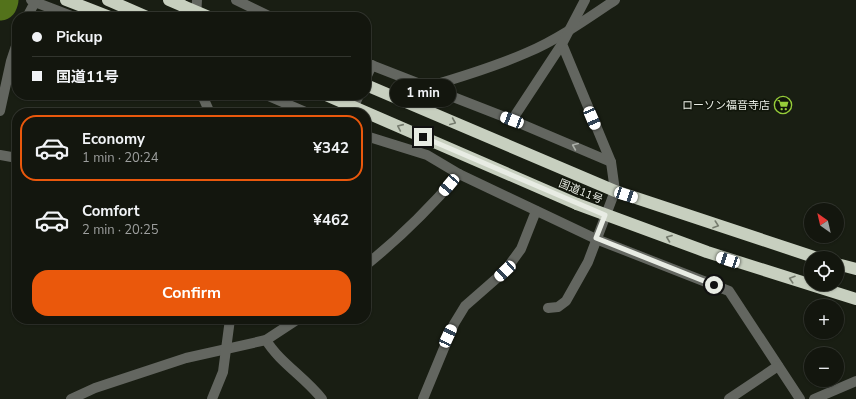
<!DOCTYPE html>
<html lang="en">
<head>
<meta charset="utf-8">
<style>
	body { margin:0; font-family:"Nunito Sans","Noto Sans JP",sans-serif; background:#1c1f17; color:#f1f3f6; height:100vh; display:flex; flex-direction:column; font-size:15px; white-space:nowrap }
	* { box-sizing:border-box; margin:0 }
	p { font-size:13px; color:#9d9f9e }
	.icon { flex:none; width:22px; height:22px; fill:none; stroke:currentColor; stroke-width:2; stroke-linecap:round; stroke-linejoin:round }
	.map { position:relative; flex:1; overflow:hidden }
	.panel { position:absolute; left:12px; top:108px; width:359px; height:216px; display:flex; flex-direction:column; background:#13160e; border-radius:16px; box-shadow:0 1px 3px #0004,0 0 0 1px #32352e }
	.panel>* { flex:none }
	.hud { position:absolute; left:12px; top:12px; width:359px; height:88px; border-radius:16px; box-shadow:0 1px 3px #0004,0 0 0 1px #32352e; display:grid; align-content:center; height:88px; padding:0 20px; background:#13160e }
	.needle { width:26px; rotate:326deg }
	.controls { position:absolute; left:804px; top:203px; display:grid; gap:8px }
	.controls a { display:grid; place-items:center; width:40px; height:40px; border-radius:50%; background:#13160e; box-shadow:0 1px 3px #0004,0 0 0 1px #32352e; font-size:20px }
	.end { position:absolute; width:18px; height:18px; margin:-9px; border:5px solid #e8ece4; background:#111; box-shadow:0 0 0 2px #111 }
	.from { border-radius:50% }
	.bubble { position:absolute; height:28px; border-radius:14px; background:#13160e; box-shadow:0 1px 3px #0004,0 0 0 1px #32352e; font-size:13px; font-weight:700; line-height:28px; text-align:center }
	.car { position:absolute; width:12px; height:24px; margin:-12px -6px; border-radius:5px; box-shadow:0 0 3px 1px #0007; background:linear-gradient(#fff 24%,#345 0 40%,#fff 0 76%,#345 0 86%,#fff 0) }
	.hud b { display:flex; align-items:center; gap:14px; height:38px; font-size:15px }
	.hud b+b { border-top:1px solid #32352e }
	.hud i { width:10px; height:10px; background:#f1f3f6 }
	ul { padding:7px 0 0; list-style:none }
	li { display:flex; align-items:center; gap:12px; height:66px; margin:0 8px 6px; padding:0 12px; border:2px solid transparent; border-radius:16px }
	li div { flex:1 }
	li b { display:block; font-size:15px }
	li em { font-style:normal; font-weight:700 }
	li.current { border-color:#ea580c }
	li>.icon { width:36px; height:36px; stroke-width:1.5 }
	.button { display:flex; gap:8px; margin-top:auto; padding:8px 20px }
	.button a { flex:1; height:46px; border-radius:16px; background:#ea580c; color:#fff; font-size:16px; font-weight:700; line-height:46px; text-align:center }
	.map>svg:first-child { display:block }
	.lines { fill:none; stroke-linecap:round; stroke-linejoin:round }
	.river { stroke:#53721b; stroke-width:35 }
	.street { stroke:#636660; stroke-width:10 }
	.highway { stroke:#c7cfbf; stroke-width:12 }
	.highway-bridge { stroke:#c7cfbf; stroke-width:12 }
	.oneway { stroke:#757b6e }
	.oneway2 { stroke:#acb0a9 }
	.route { stroke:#e8ece4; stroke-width:5 }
	.labels { text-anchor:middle; stroke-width:3; stroke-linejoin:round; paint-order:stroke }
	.poi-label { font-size:11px; fill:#e8ece4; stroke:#10150a; text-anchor:end }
	.street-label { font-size:11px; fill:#e8ece4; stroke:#10150a }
</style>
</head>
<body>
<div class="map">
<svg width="856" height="399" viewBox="0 0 856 399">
	<rect width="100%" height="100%" fill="#191e13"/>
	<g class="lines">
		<path class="river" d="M0 3 1 0"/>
		<g class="street">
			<path d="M36 0 35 2 74 17"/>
			<path d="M236 0 271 17"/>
			<path d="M27 17 35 2 31 0"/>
			<path d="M196 17 197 0"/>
			<path d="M366 63 512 120 611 162"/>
			<path d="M366 78 372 65"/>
			<path d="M427 87C461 77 494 67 526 53 557 40 587 19 615 0"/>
			<path d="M202 95 210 113"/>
			<path d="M266 95 308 113"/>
			<path d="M0 111 11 61 17 43"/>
			<path d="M351 113 359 95"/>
			<path d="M512 120 562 44"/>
			<path d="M366 136 427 155 459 174 596 239 729 291 800 399"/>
			<path d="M0 155 17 158"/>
			<path d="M366 265C401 237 430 208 459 174"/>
			<path d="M548 308 558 307 566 301 588 262 615 191 611 162 562 44 585 0"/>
			<path d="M266 340C279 362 306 378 322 399"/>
			<path d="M71 399 95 388 186 358 266 340 298 319"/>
			<path d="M212 399 223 372 230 319"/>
			<path d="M423 399 454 324 465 306 505 271 521 249 536 211"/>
			<path d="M729 399 778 366"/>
			<path d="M814 399 856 381"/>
		</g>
		<g class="highway">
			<path d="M66 0 110 17"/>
			<path d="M108 0 147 17"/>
			<path d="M169 0 183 6"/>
			<path d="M366 85 615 191 817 258"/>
			<path d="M577 204 707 252 856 299"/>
			<path d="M837 264 856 269"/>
		</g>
		<g class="highway-bridge">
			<path d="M183 6 209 17"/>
			<path d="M326 95 577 204"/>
		</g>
	</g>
	<defs><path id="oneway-chevron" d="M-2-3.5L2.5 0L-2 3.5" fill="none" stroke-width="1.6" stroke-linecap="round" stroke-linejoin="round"/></defs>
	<g class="oneway">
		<use href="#oneway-chevron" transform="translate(453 122) rotate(23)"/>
		<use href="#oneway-chevron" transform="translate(400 127) rotate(-156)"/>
		<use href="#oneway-chevron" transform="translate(716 225) rotate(19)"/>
		<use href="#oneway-chevron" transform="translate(669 238) rotate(-159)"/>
		<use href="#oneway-chevron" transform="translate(792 279) rotate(-162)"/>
	</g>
	<use class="oneway2" href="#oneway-chevron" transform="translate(575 146) rotate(-157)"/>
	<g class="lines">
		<path class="route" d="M423 137 605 215 596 238 714 285"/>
	</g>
	<defs>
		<symbol id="supermarket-ring" viewBox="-11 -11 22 22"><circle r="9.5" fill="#10150a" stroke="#96cc39" stroke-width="1.5"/><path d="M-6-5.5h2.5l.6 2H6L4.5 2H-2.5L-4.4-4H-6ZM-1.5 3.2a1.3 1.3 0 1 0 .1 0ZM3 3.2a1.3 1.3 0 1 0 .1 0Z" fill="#96cc39"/></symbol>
	</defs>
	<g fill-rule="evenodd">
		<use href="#supermarket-ring" x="773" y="95" width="20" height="20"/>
	</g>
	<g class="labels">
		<g class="poi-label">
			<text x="770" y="109">ローソン福音寺店</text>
		</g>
		<g class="street-label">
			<text transform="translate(581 191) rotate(22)" y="4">国道11号</text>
		</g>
	</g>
</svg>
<div class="controls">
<a><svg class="needle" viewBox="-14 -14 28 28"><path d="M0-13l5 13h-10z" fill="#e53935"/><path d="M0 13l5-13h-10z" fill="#9d9f9e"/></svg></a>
<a><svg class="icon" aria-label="locate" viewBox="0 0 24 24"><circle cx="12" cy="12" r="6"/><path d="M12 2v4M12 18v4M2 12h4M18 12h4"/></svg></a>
<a>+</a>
<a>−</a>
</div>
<i class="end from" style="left:714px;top:285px"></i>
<i class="end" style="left:423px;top:137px"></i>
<div class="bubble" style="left:390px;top:79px;width:66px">1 min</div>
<i class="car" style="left:592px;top:118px;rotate:157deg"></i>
<i class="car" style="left:512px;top:120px;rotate:291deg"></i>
<i class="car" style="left:449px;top:185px;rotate:220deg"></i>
<i class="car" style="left:626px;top:195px;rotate:108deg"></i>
<i class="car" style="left:728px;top:260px;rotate:288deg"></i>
<i class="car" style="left:505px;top:271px;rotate:227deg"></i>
<i class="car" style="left:448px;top:336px;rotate:25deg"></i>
<div class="hud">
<b><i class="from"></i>Pickup</b>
<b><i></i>国道11号</b>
</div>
<section class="panel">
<ul>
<li class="current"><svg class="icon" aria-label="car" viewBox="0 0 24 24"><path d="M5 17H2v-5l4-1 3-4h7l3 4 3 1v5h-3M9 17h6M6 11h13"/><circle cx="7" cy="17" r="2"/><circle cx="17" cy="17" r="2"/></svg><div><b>Economy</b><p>1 min · 20:24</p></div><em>¥342</em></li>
<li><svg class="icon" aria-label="car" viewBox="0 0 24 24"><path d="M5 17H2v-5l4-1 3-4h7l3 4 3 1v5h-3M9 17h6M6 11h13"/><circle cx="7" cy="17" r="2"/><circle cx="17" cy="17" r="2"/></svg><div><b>Comfort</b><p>2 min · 20:25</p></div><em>¥462</em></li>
</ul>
<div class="button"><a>Confirm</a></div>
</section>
</div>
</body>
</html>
